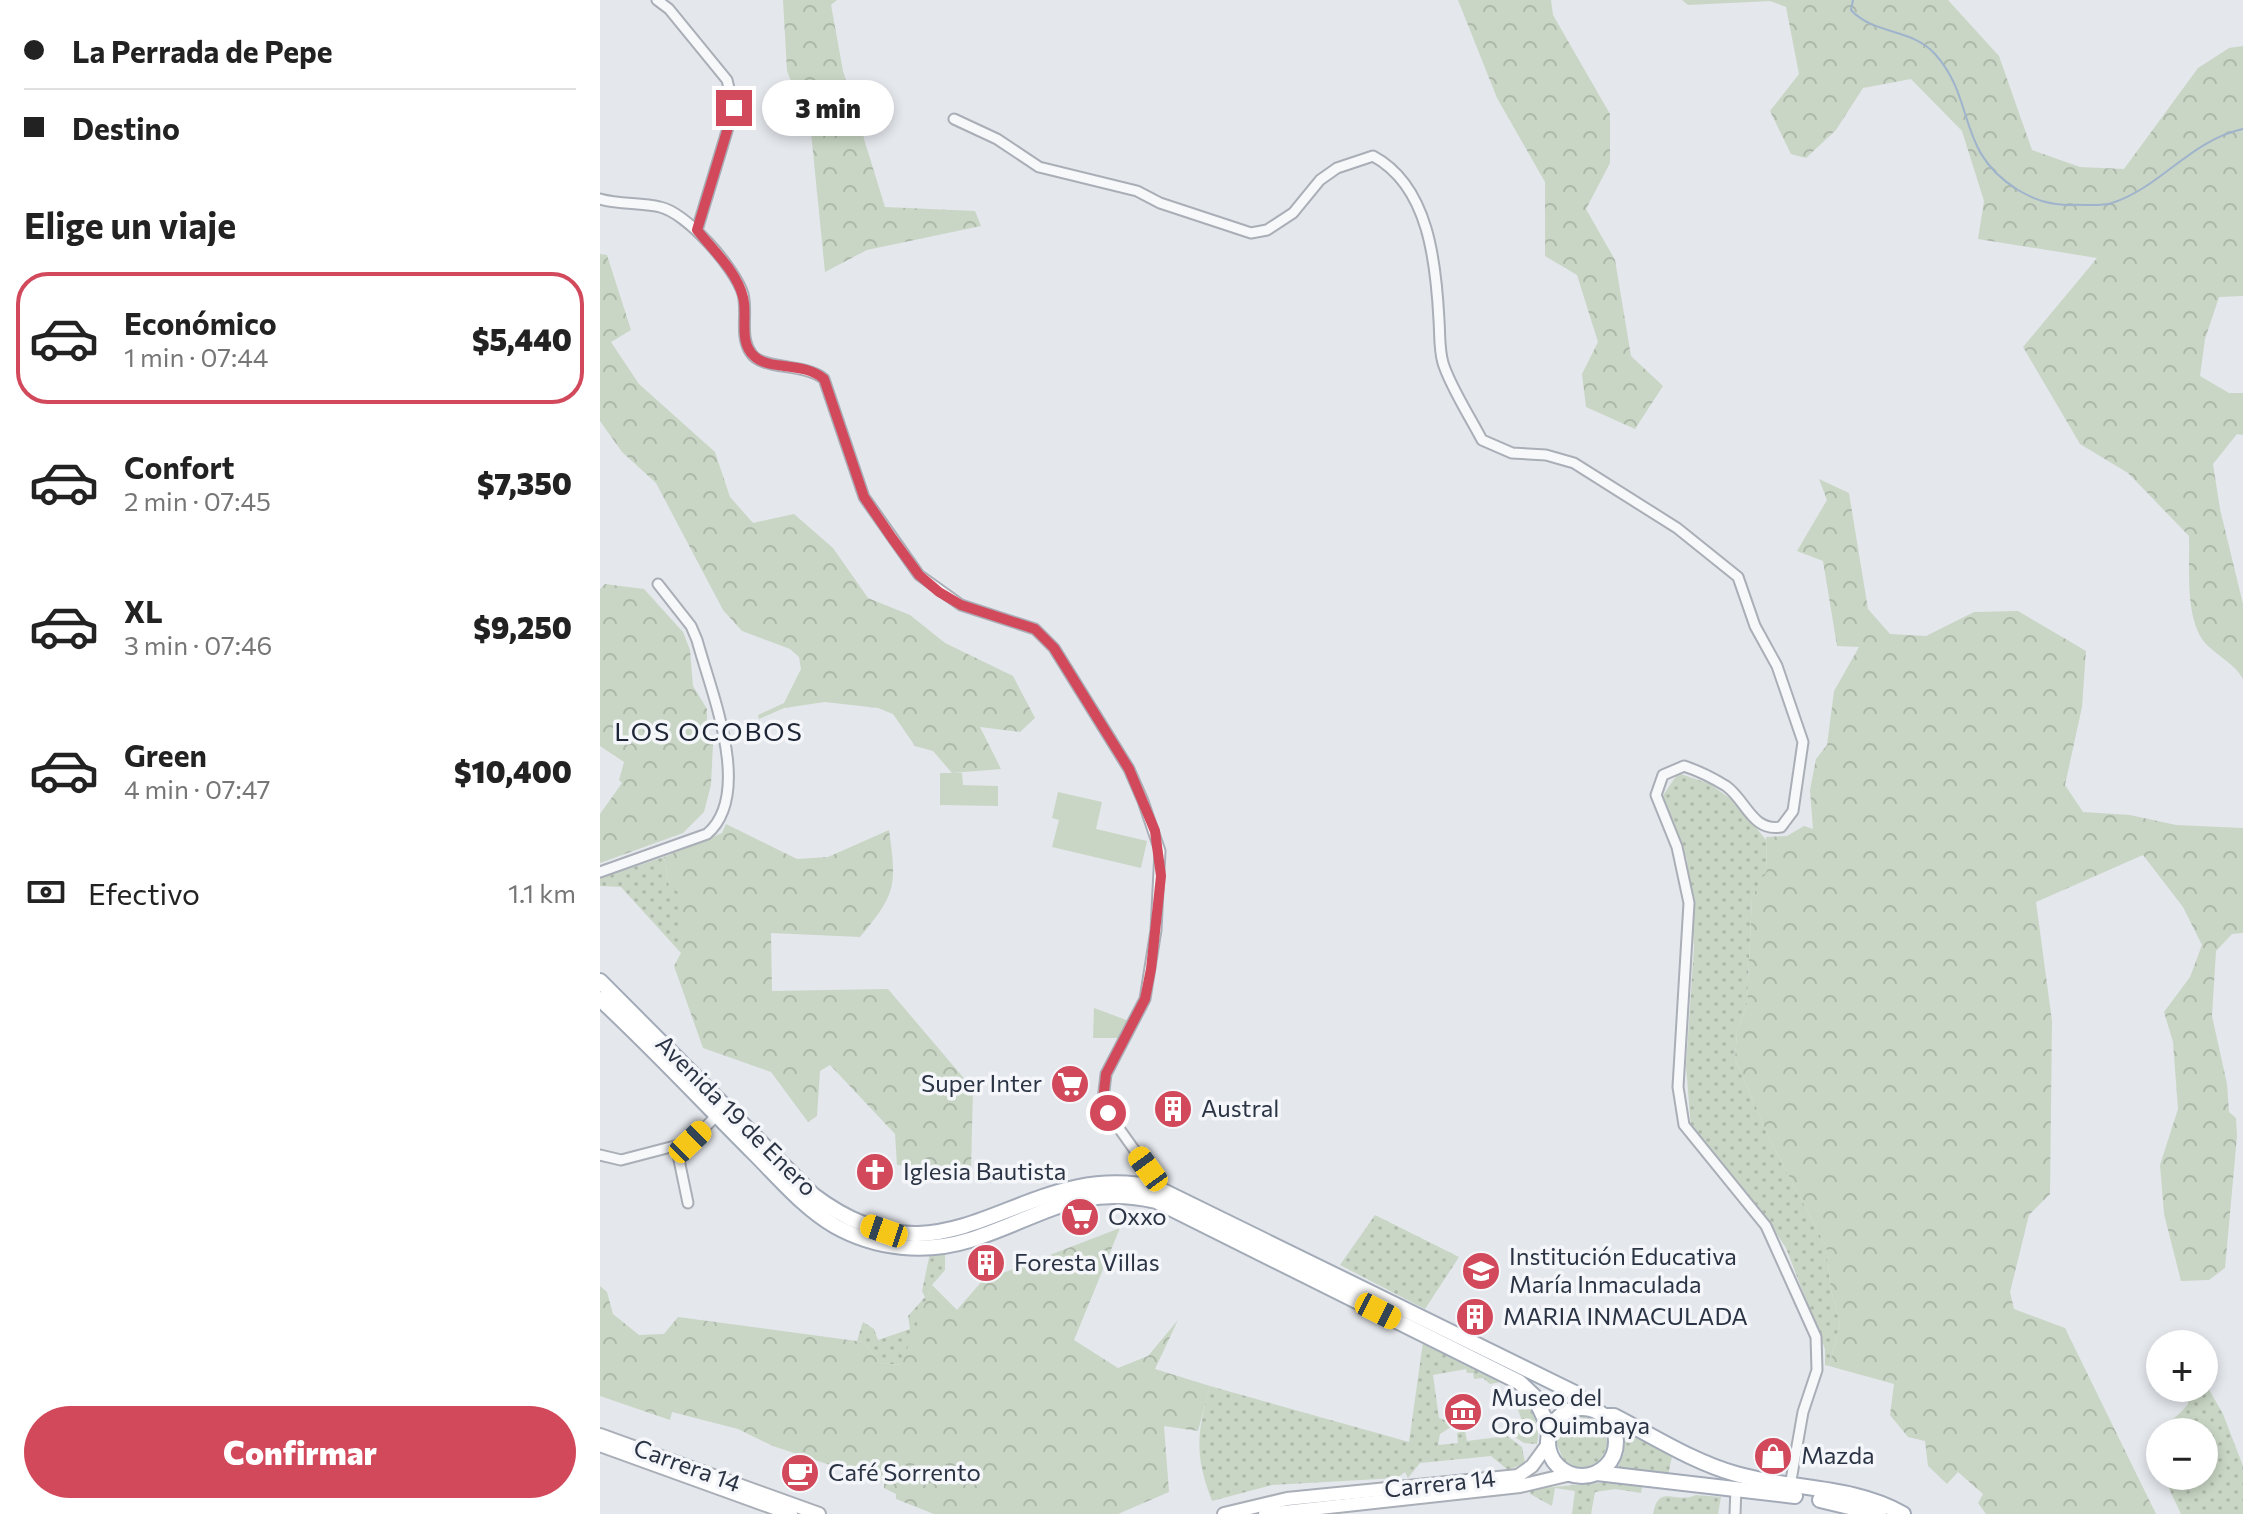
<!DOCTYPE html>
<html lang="es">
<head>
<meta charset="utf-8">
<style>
	body { margin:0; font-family:Commissioner,sans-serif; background:#f6f6f6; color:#222; height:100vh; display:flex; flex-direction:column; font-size:30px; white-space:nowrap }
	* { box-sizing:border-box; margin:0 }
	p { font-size:26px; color:#767676 }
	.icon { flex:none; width:44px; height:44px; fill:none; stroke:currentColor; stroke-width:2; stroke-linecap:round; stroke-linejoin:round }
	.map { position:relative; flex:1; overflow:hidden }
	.panel { display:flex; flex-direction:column; background:#fff; width:600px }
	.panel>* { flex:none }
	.top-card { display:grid; align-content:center; height:176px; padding:0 24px; background:#fff }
	.tools { position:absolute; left:1546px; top:1330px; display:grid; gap:16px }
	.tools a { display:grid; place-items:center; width:72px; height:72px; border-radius:50%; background:#fff; box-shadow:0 4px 12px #0003; font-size:40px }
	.end { position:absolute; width:36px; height:36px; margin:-18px; border:10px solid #d1495b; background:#fff; box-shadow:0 0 0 4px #fff }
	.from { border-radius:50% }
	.bubble { position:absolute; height:56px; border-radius:28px; background:#fff; box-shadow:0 4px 12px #0003; font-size:26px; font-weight:800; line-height:56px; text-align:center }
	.car { position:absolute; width:24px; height:48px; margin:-24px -12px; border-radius:10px; box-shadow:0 0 6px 2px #0007; background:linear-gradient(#f5c518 24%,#345 0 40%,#f5c518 0 76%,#345 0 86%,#f5c518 0) }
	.top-card b { display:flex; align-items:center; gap:28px; height:76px; font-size:30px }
	.top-card b+b { border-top:2px solid #e0e0e0 }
	.top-card i { width:20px; height:20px; background:#222 }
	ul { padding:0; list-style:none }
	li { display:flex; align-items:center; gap:24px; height:132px; margin:0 16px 12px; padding:0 8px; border:4px solid transparent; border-radius:32px }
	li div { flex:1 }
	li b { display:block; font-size:30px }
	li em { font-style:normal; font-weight:800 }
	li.on { border-color:#d1495b }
	li>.icon { width:72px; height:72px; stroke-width:1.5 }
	h2 { padding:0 24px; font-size:36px; line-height:96px }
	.pay { display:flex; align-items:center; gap:20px; height:88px; padding:0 24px; font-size:30px }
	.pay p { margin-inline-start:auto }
	.button { display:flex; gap:16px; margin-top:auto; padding:16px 24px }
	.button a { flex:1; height:92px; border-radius:48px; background:#d1495b; color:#fff; font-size:32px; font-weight:800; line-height:92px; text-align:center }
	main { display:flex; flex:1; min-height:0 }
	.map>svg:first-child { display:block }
	.grass { fill:url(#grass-dots) }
	.forest { fill:url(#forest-crowns) }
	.pitch { fill:#c9d6c5 }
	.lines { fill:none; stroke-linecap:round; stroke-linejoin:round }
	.stream { stroke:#9fb4cc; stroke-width:2 }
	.minor-casing { stroke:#a9aeb7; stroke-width:13 }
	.secondary-casing { stroke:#a9aeb7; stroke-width:16 }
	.primary-casing { stroke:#a3abb8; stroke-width:18 }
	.minor { stroke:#f7f8fa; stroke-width:9 }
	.secondary { stroke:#fff; stroke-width:12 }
	.primary { stroke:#fff; stroke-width:14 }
	.route { stroke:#d1495b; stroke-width:10 }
	.labels { text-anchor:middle; stroke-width:7; stroke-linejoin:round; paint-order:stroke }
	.poi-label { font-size:24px; fill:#2b3445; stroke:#f4f6f9; text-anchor:start }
	.street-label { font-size:24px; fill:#2b3445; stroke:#f4f6f9 }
	.neighbourhood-label { font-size:26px; letter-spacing:2px; fill:#1d2536; stroke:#f4f6f9 }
</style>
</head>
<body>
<main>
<section class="panel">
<div class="top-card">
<b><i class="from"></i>La Perrada de Pepe</b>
<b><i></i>Destino</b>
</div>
<h2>Elige un viaje</h2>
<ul>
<li class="on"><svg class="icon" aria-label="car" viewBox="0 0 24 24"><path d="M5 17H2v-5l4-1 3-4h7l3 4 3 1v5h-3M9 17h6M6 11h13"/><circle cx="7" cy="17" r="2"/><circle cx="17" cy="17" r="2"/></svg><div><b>Económico</b><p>1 min · 07:44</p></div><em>$5,440</em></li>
<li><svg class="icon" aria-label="car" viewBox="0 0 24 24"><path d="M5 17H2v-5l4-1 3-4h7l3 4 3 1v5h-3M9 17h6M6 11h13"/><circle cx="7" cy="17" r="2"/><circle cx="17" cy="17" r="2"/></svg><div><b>Confort</b><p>2 min · 07:45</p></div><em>$7,350</em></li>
<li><svg class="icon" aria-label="car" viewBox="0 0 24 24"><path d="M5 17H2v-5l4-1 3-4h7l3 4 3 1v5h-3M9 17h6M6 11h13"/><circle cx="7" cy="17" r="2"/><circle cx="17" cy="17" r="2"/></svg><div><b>XL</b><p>3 min · 07:46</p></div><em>$9,250</em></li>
<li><svg class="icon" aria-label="car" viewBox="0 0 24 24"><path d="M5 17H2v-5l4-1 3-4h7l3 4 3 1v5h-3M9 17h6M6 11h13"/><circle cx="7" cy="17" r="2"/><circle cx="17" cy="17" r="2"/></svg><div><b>Green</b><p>4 min · 07:47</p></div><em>$10,400</em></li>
</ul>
<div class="pay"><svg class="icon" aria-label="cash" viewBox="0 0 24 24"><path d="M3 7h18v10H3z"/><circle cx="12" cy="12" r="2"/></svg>Efectivo<p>1.1 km</p></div>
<div class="button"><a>Confirmar</a></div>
</section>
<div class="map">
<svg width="1643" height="1514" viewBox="0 0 1643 1514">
	<defs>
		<pattern id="grass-dots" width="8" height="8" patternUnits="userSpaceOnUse" patternTransform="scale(2)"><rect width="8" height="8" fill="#c9d6c5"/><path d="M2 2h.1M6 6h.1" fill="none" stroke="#adb8ab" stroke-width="1.8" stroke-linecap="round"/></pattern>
		<pattern id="forest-crowns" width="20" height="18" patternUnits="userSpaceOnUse" patternTransform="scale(2)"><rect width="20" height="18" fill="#c9d6c5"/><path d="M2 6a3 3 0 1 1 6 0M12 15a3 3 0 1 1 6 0" fill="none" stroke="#adb8ab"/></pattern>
	</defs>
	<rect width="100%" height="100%" fill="#e4e7ec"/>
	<g class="grass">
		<path d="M1078 773 1110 784 1135 802 1166 840 1167 871 1152 897 1147 1005 1137 1032 1135 1059 1172 1144 1226 1246 1231 1290 1240 1323 1229 1366 1225 1365V1349L1186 1248 1160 1209 1091 1128 1086 1066 1094 947 1087 860 1062 797Z"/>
		<path d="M64 857 69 885 81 894V953L21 887 0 886V878Z"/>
		<path d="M775 1215 859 1257 825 1309 740 1265Z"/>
		<path d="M345 1251V1270L332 1285 302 1365 280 1363 264 1342 257 1341 263 1322 274 1329 278 1340 310 1329 308 1316 325 1297 322 1291 330 1253Z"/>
		<path d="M823 1342 901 1382 890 1384 883 1378 874 1379 873 1373H867L866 1369 833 1375 839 1418 850 1422 851 1427 840 1434 838 1445 858 1443 857 1433 865 1431 867 1441 907 1436 922 1447 925 1463 908 1470 891 1456 820 1463 808 1478 805 1472 797 1478 672 1485 612 1501C594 1454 597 1433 610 1386L809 1442Z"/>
		<path d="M1604 1381 1623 1414 1643 1466V1514H1581L1563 1476H1604V1432H1560V1469C1540 1423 1564 1435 1588 1404V1388H1604Z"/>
		<path d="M909 1386C927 1401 942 1420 937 1444L924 1443 909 1433 907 1422 921 1418Z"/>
		<path d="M984 1416 1003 1426 1008 1446 998 1464 978 1469 964 1461 956 1442 965 1423Z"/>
		<path d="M1025 1428 1073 1452 1068 1475 1017 1469 1024 1453Z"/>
		<path d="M1008 1482 1043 1483 1041 1493 1015 1489 995 1492 991 1514H972L975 1491 955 1488 952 1506 930 1494 931 1489Z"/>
		<path d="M1096 1495 1121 1497 1118 1514H1053C1059 1482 1075 1505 1096 1495Z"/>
	</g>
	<g class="forest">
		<path d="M183 0H237L231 5 243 71 285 207 375 211 381 226 267 250 225 272 211 132 187 71Z"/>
		<path d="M858 0H951L953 15 1010 114V163L986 209 1015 260 1031 356 1063 386 1035 429 986 407 982 374 998 342 977 275 945 256V182L897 98Z"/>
		<path d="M1082 0H1348L1399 56 1432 150 1480 167 1524 169 1598 68 1629 48 1643 46V296L1619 297 1605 339 1600 376 1629 393H1643V435L1637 434 1613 464 1620 509 1643 604V679C1634 663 1620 658 1607 645 1584 622 1590 566 1589 536L1528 473 1480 444 1423 347 1497 258 1378 239 1384 201 1362 131 1311 79 1263 88 1236 130 1206 158 1191 154 1170 111 1199 74 1186 7 1170 1 1088 5Z"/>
		<path d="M0 254 7 255 31 330 11 342 39 384 115 452 130 497 153 523 194 514 233 548 268 598 310 615 345 643 413 676 435 718 420 732 380 727 401 769 352 773 333 751 315 746 293 714 278 708 225 702 184 708 159 719 158 715 184 703 201 669 199 657 190 649 142 631 123 610 56 483 22 452 0 421Z"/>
		<path d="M1219 479 1249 493 1268 609 1290 634 1326 636 1374 612 1418 611 1486 651 1482 707 1465 785 1483 812 1530 815 1576 825 1643 828V933L1632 934 1616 951 1612 1016 1627 1084 1629 1112 1636 1118 1637 1136 1625 1268 1609 1280 1581 1281 1564 1214 1560 1165 1578 1109 1573 1042 1564 1012 1590 977 1602 945 1583 907 1543 855 1436 902 1452 1021 1450 1194 1429 1215 1410 1292 1414 1309 1465 1328 1556 1514H1386L1378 1503 1383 1494 1358 1472 1347 1484 1328 1466 1325 1441 1308 1437 1290 1415 1294 1384 1229 1366 1240 1323 1231 1290 1226 1246 1172 1144 1135 1059 1137 1032 1147 1005 1152 897 1167 870 1166 837 1187 836 1204 826 1213 829 1210 790 1216 759 1227 745 1234 691 1259 647 1237 646 1223 561 1197 551 1227 500Z"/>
		<path d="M5 584 44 589 83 632 90 650 93 686 107 709V730L113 744 111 785 104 812 83 833 0 863V814L22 783 19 780 24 762 0 746V589Z"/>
		<path d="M126 824 197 859 228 857 289 830C297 886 296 894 260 937L171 933 172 991 288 989 373 1089 371 1170 297 1165 295 1134 230 1065 220 1071 217 1116 208 1122 171 1072 103 1048 74 966 81 953V894L69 885 64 857 122 833Z"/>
		<path d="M520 1228 474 1340 518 1368 548 1356 578 1320 555 1369 610 1386 598 1431 564 1426 569 1492 518 1514H334L296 1499V1494L284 1488V1483L173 1446 138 1429 72 1412 70 1420 0 1396V1286L7 1292 13 1314 39 1335 64 1334 78 1317 264 1342 280 1363 301 1365 332 1285 357 1310 382 1281Z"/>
	</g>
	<g class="pitch">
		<path d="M340 773H362L363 785 398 786V806L340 805Z"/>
		<path d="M458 792 502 802 496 829 547 841 541 868 452 847 459 820 452 818Z"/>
		<path d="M494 1008 529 1021 518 1038H493Z"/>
	</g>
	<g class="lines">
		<path class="stream" d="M1253 0 1251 10C1274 35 1312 28 1335 54 1377 101 1355 151 1418 190 1435 200 1450 205 1470 205 1483 204 1499 207 1512 203 1561 187 1591 140 1643 129"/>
		<defs>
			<g id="minor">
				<path d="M57 0 69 9 127 80 134 108 97 230"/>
				<path d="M354 119 397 139 439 167 537 191 560 203 651 233 667 230 693 213 720 180 737 168 773 156C829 186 836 263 839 320 840 335 839 349 843 363 850 386 870 417 882 440L912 453 946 455 974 463 1077 528 1138 577 1155 626 1177 666 1203 742 1193 811 1181 827C1152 832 1146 800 1126 786 1113 778 1099 771 1084 766L1063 775 1056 795 1077 847 1089 903 1078 1087 1084 1125 1166 1226 1216 1337 1217 1370 1203 1412 1190 1486"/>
				<path d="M0 199C20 205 40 202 60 207 87 213 135 268 143 294 148 313 139 336 151 353 161 370 205 363 224 379L264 497 319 575 361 605 435 629 454 648 503 727 529 769 543 801 560 851 556 930 545 999 506 1074 503 1100 508 1113 548 1169 551 1177 548 1191"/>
				<path d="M0 872 107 834C154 794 111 692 97 640L91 626 58 584"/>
				<path d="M0 1155 21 1160 90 1142"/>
				<path d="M88 1203 78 1155 120 1112"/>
				<path d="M1135 1514 1136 1487"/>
			</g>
			<g id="secondary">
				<path d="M0 1435 219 1514"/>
				<path d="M0 1445 191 1514"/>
				<path d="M624 1514 687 1499 918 1476 932 1466 948 1444"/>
				<path d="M665 1514 920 1486 971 1474"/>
			</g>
			<g id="primary">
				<path d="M0 981 213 1195C351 1300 419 1156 557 1188L977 1394 987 1408"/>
				<path d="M0 999C53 1048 103 1102 154 1153 180 1179 204 1208 235 1226 276 1249 325 1254 370 1240 440 1218 478 1183 556 1201L919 1382 934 1396 950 1430"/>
				<circle cx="982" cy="1442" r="34"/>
				<path d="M1005 1416H1014C1053 1436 1093 1462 1136 1474 1191 1490 1253 1485 1303 1514"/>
				<path d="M997 1473 1195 1496"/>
				<path d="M1220 1500 1279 1514"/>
			</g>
		</defs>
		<use href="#minor" class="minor-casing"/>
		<use href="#secondary" class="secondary-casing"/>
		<use href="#primary" class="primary-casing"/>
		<use href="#minor" class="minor"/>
		<use href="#secondary" class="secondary"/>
		<use href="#primary" class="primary"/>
	</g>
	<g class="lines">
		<path class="route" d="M134 108 97 230C113 250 137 272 143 297 148 315 138 342 154 356 169 371 204 361 224 379L264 497 292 538 319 575 339 592 361 605 435 629 454 648 529 769 555 831 561 876 551 969 545 999 506 1074 503 1100 508 1113"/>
	</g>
	<defs>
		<symbol id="supermarket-disc" viewBox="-11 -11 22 22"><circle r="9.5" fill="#d1495b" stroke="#f4f6f9"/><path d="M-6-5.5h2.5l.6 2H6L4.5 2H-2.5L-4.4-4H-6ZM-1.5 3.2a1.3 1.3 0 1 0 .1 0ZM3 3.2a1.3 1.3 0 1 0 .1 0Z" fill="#fff"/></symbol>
		<symbol id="building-disc" viewBox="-11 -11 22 22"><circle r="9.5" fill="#d1495b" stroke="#f4f6f9"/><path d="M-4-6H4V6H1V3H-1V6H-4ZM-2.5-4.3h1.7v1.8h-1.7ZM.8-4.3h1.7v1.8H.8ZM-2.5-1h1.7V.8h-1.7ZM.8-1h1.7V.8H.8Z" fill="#fff"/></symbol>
		<symbol id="church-disc" viewBox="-11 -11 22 22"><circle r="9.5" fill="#d1495b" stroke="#f4f6f9"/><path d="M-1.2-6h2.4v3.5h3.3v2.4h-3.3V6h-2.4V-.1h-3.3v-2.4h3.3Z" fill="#fff"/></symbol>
		<symbol id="university-disc" viewBox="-11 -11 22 22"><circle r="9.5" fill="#d1495b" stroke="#f4f6f9"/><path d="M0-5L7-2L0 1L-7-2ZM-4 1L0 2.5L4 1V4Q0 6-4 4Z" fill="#fff"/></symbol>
		<symbol id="museum-disc" viewBox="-11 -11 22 22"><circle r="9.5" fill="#d1495b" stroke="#f4f6f9"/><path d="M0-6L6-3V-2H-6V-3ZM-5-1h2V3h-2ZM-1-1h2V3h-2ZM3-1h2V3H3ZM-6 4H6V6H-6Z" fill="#fff"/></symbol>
		<symbol id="shop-disc" viewBox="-11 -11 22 22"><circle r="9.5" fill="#d1495b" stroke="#f4f6f9"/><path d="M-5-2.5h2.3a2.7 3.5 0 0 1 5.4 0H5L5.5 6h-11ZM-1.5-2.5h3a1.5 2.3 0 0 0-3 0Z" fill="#fff"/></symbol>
		<symbol id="cafe-disc" viewBox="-11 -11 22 22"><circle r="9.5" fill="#d1495b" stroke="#f4f6f9"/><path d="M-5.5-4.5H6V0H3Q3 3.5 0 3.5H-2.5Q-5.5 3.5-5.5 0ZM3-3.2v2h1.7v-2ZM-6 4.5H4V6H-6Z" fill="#fff"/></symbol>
	</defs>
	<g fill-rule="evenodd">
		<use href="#supermarket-disc" x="448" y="1062" width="44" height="44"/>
		<use href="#building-disc" x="551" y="1087" width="44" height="44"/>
		<use href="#church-disc" x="253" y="1150" width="44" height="44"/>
		<use href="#supermarket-disc" x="458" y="1195" width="44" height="44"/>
		<use href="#building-disc" x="364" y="1241" width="44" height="44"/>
		<use href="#university-disc" x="859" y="1249" width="44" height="44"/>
		<use href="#building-disc" x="853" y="1295" width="44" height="44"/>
		<use href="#museum-disc" x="841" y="1390" width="44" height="44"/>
		<use href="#shop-disc" x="1151" y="1434" width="44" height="44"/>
		<use href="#cafe-disc" x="178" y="1451" width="44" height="44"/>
	</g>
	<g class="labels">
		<g class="poi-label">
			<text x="442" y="1092" text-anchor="end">Super Inter</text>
			<text x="601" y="1117">Austral</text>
			<text x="303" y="1180">Iglesia Bautista</text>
			<text x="508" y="1225">Oxxo</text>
			<text x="909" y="1265">Institución Educativa<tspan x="909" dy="28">María Inmaculada</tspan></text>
			<text x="414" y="1271">Foresta Villas</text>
			<text x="903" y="1325">MARIA INMACULADA</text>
			<text x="891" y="1406">Museo del<tspan x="891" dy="28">Oro Quimbaya</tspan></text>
			<text x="1201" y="1464">Mazda</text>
			<text x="228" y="1481">Café Sorrento</text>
		</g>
		<g class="street-label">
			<text transform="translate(136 1116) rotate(45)" y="8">Avenida 19 de Enero</text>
			<text transform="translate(87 1466) rotate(20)" y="8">Carrera 14</text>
			<text transform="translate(840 1484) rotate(-6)" y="8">Carrera 14</text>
		</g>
		<g class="neighbourhood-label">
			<text x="109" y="741">LOS OCOBOS</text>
		</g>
	</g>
</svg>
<div class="tools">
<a>+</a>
<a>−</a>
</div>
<i class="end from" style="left:508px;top:1113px"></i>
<i class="end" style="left:134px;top:108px"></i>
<div class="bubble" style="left:162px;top:80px;width:132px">3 min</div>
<i class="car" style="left:90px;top:1142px;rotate:46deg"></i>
<i class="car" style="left:548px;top:1169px;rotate:324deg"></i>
<i class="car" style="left:284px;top:1231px;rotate:289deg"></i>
<i class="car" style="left:778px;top:1311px;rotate:117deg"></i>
</div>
</main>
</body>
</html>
